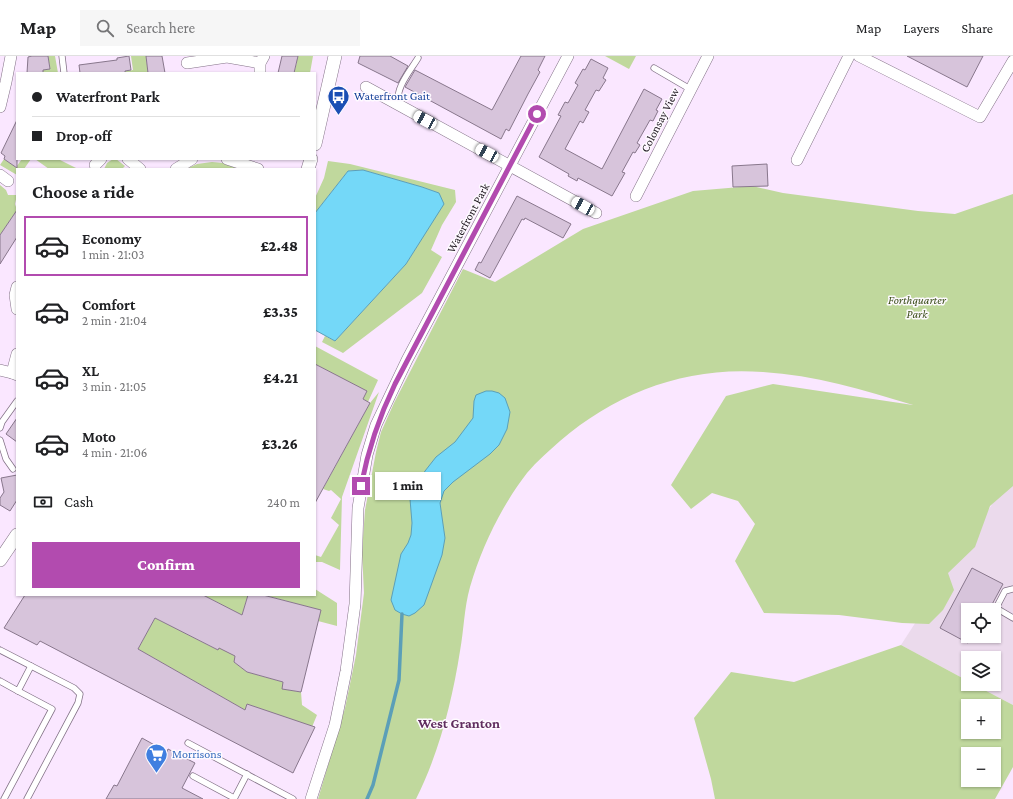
<!DOCTYPE html>
<html lang="en">
<head>
<meta charset="utf-8">
<style>
	body { margin:0; font-family:"Crimson Pro",serif; background:#f6f6f6; color:#202124; height:100vh; display:flex; flex-direction:column; font-size:15px; white-space:nowrap }
	* { box-sizing:border-box; margin:0 }
	p { font-size:13px; color:#757577 }
	.icon { flex:none; width:22px; height:22px; fill:none; stroke:currentColor; stroke-width:2; stroke-linecap:round; stroke-linejoin:round }
	.map { position:relative; flex:1; overflow:hidden }
	.side { position:absolute; left:16px; top:112px; width:300px; height:428px; display:flex; flex-direction:column; background:#fff; border-radius:0px; box-shadow:0 1px 3px #0004 }
	.side>* { flex:none }
	.top-card { position:absolute; left:16px; top:16px; width:300px; height:88px; border-radius:0px; box-shadow:0 1px 3px #0004; display:grid; align-content:center; height:88px; padding:0 16px; background:#fff }
	.fabs { position:absolute; left:961px; top:547px; display:grid; gap:8px }
	.fabs a { display:grid; place-items:center; width:40px; height:40px; border-radius:0px; background:#fff; box-shadow:0 1px 3px #0004; font-size:20px }
	.end { position:absolute; width:18px; height:18px; margin:-9px; border:5px solid #b24baf; background:#fff; box-shadow:0 0 0 2px #fff }
	.from { border-radius:50% }
	.bubble { position:absolute; height:28px; border-radius:0px; background:#fff; box-shadow:0 1px 3px #0004; font-size:13px; font-weight:800; line-height:28px; text-align:center }
	.car { position:absolute; width:12px; height:24px; margin:-12px -6px; border-radius:5px; box-shadow:0 0 3px 1px #0007; background:linear-gradient(#fff 24%,#345 0 40%,#fff 0 76%,#345 0 86%,#fff 0) }
	.top-card b { display:flex; align-items:center; gap:14px; height:38px; font-size:15px }
	.top-card b+b { border-top:1px solid #e0e0e0 }
	.top-card i { width:10px; height:10px; background:#202124 }
	ul { padding:0; list-style:none }
	li { display:flex; align-items:center; gap:12px; height:60px; margin:0 8px 6px; padding:0 8px; border:2px solid transparent; border-radius:0px }
	li div { flex:1 }
	li b { display:block; font-size:15px }
	li em { font-style:normal; font-weight:800 }
	li.selected { border-color:#b24baf }
	li>.icon { width:36px; height:36px; stroke-width:1.5 }
	h2 { padding:0 16px; font-size:18px; line-height:48px }
	.pay { display:flex; align-items:center; gap:10px; height:44px; padding:0 16px; font-size:15px }
	.pay p { margin-inline-start:auto }
	.cta { display:flex; gap:8px; margin-top:auto; padding:8px 16px }
	.cta a { flex:1; height:46px; border-radius:0px; background:#b24baf; color:#fff; font-size:16px; font-weight:800; line-height:46px; text-align:center }
	header { display:flex; align-items:center; gap:24px; box-sizing:border-box; height:56px; padding:0 20px; background:#fff; border-bottom:1px solid #e0e0e0 }
	header strong { font-size:19px }
	nav { display:flex; gap:22px; margin-inline-start:auto; font-size:14px }
	.search { width:280px; height:36px; background:#f6f6f6; display:flex; align-items:center; gap:10px; box-sizing:border-box; padding:0 14px; border-radius:0px; color:#757577; font-size:15px }
	.map>svg:first-child { display:block }
	.industrial { fill:#ebdaec; fill-rule:evenodd }
	.green { fill:#c0d89d; fill-rule:evenodd }
	.water { fill:#74d8f8; stroke:#5b9fb8 }
	.lines { fill:none; stroke-linecap:round; stroke-linejoin:round }
	.stream { stroke:#5b9fb8; stroke-width:3.5 }
	.building { fill:#d7c4db; stroke:#88778c }
	.service-casing { stroke:#837287; stroke-width:7 }
	.minor-casing { stroke:#837287; stroke-width:12 }
	.tertiary-casing { stroke:#837287; stroke-width:14 }
	.service { stroke:#fff; stroke-width:5.5 }
	.minor { stroke:#fff; stroke-width:11 }
	.tertiary { stroke:#fff; stroke-width:13 }
	.route { stroke:#b24baf; stroke-width:5 }
	.labels { text-anchor:middle; stroke-width:3; stroke-linejoin:round; paint-order:stroke }
	.transit-label { font-size:12px; fill:#164399; stroke:#fefaff; text-anchor:start }
	.street-label { font-size:12px; fill:#201921; stroke:#fefaff }
	.park-label { font-size:12px; font-style:italic; fill:#3b4e19; stroke:#fefaff }
	.shop-label { font-size:12px; fill:#366cbe; stroke:#fefaff; text-anchor:start }
	.quarter-label { font-size:14px; font-weight:bold; fill:#602e5f; stroke:#fefaff }
</style>
</head>
<body>
<header>
<strong>Map</strong>
<div class="search"><svg class="icon" aria-label="search" viewBox="0 0 24 24"><circle cx="10" cy="10" r="6"/><path d="M15 15l6 6"/></svg>Search here</div>
<nav><a>Map</a><a>Layers</a><a>Share</a></nav>
</header>
<div class="map">
<svg width="1013" height="743" viewBox="0 0 1013 743">
	<rect width="100%" height="100%" fill="#fae7ff"/>
	<path class="industrial" d="M1013 416V649L973 628H994V602H968V625L901 589ZM968 554H994V580H968Z"/>
	<g class="green">
		<path d="M48 0H55L58 17H43V14L50 13Z"/>
		<path d="M131 0H146L148 17H125V15L133 14Z"/>
		<path d="M287 0 298 3V0H313L310 17H294L297 6 283 3Z"/>
		<path d="M605 0H636L629 13Z"/>
		<path d="M4 103 16 111 22 103H31L24 113H17V119L0 109Z"/>
		<path d="M35 103H58L78 113H49Z"/>
		<path d="M113 103H116L125 110 122 113H104L107 107Z"/>
		<path d="M328 105 350 108 455 134 456 146 442 169 431 194 442 201 422 237 343 297 322 286 325 280 335 285 406 208 418 189 439 137 422 131 363 114 348 115 315 157V142L324 122Z"/>
		<path d="M212 106 223 107 239 113H186L197 108Z"/>
		<path d="M0 129 6 134 8 139H17L15 148 17 154 0 179Z"/>
		<path d="M752 130 783 137 918 155 955 158 1013 138V430L990 450 975 491 948 517 954 534 943 554 929 568 902 567 839 559 764 557 735 505 755 468 738 445 712 437 691 453 671 429 726 340 773 328 913 349C864 334 814 319 763 316 687 310 617 336 560 385 549 395 537 405 527 417 501 451 482 490 470 531 464 552 464 574 460 595 452 646 439 697 416 743H318L345 652 356 599 364 537 362 496 365 454 376 396 381 376 394 347 463 213 495 226 583 173 693 135Z"/>
		<path d="M315 290 378 324 368 346 363 343 366 335 315 308Z"/>
		<path d="M379 336 342 441 340 514 322 506H315V499L321 501 339 469 331 462 341 443 331 434 329 435 323 433 370 347Z"/>
		<path d="M315 533 337 547V570L318 565 320 554 268 540 315 539Z"/>
		<path d="M203 539H248L242 559Z"/>
		<path d="M155 562 218 594 227 576 235 600 234 606 247 616 283 626V633L301 636 302 649 317 659 312 671 247 648 245 654 138 593Z"/>
		<path d="M901 589 968 625V628H973L1013 649V711L995 743H715L711 723 694 662 731 616 794 626ZM968 650H994V676H968ZM968 698H994V724H968Z"/>
	</g>
	<g class="water">
		<path d="M363 114 422 131 439 137 444 148 406 208 335 285 315 274V157L348 115Z"/>
		<path d="M486 335H492L499 337 505 342 510 356 507 373 499 389 490 398 453 426 444 435 440 447 445 482 442 499 424 549 415 557 409 560 402 558 395 554 391 544 401 498 408 487 411 479 412 467 410 443 425 415 436 401 455 386 473 362 474 345 476 339Z"/>
	</g>
	<g class="lines">
		<path class="stream" d="M367 743 373 729 399 624 402 558"/>
	</g>
	<g class="building">
		<path d="M32 0H48L50 13 43 14V17H27L28 1Z"/>
		<path d="M129 0 131 14 125 15V17H80L79 9 117 4V2Z"/>
		<path d="M146 0H162L165 17H148Z"/>
		<path d="M282 0H298L294 17H278Z"/>
		<path d="M360 0H390L408 10 398 27 358 7Z"/>
		<path d="M521 0H545L538 14 540 16 528 38 509 75 506 73 501 83 405 31 415 14 492 54Z"/>
		<path d="M907 0H983L967 31Z"/>
		<path d="M591 3 608 12 603 22 606 24 599 35 596 34 585 54 589 56 583 67 580 65 565 93 602 113 644 33 662 43 656 54 658 55 653 65 650 64 637 87 640 89 635 97 633 96 622 116 625 117 612 140 578 122 577 125 568 120 569 118 539 101 561 60 558 59 565 46 568 47 578 29 575 27 583 13 585 14Z"/>
		<path d="M17 64V112L4 103 5 100 1 97Z"/>
		<path d="M767 108 768 130 733 131 732 110Z"/>
		<path d="M517 140 571 168 563 182 525 162 524 164 522 163 490 222 475 214 479 206 481 207Z"/>
		<path d="M17 154V181L0 208V179Z"/>
		<path d="M315 308 367 335 363 343 370 347 315 447Z"/>
		<path d="M17 362V386L6 378Z"/>
		<path d="M17 419V444L10 455 0 449V442L4 436 1 422Z"/>
		<path d="M972 512 1003 528 989 554H968V587L940 572Z"/>
		<path d="M25 539H203L242 559 248 539H263L321 554 301 636 282 633 283 626 247 616 234 606 235 600 219 592 218 594 155 562 138 593 245 654 247 648 315 671 293 717 40 585 37 589 4 572Z"/>
		<path d="M142 682 167 696 168 693 195 707 182 732 203 743H106L114 729 117 730Z"/>
	</g>
	<g class="lines">
		<defs>
			<g id="service">
				<path d="M62 0 64 17"/>
				<path d="M654 12 690 33"/>
				<path d="M399 48C394 33 411 14 418 2"/>
				<path d="M0 372 2 366 17 345"/>
				<path d="M0 384 6 403 13 413"/>
				<path d="M996 552 1013 562"/>
				<path d="M994 556 1005 535 1013 533"/>
				<path d="M0 594 74 632 80 638 78 647 27 743"/>
				<path d="M0 625 18 635 31 610"/>
				<path d="M188 687 293 743"/>
				<path d="M193 720 234 742"/>
				<path d="M4 743 52 653 18 635"/>
				<path d="M234 743 247 718"/>
			</g>
			<g id="minor">
				<path d="M859 0 980 61 1013 5"/>
				<path d="M187 7 227 1 260 7"/>
				<path d="M260 17V7L264 0"/>
				<path d="M366 31 596 157"/>
				<path d="M0 51 6 26 11 0"/>
				<path d="M128 103 140 113"/>
				<path d="M227 103 258 113"/>
				<path d="M797 104 849 0"/>
				<path d="M95 109 101 103"/>
				<path d="M176 113 192 103"/>
				<path d="M0 119 8 125"/>
				<path d="M636 140 708 0"/>
				<path d="M17 231 15 239 17 253"/>
				<path d="M0 314 12 317 17 319"/>
				<path d="M12 317 17 298"/>
				<path d="M311 743 335 669 346 615 355 548 358 452 367 399 376 369 407 304 568 0"/>
			</g>
			<g id="tertiary">
				<path d="M315 88 335 0"/>
				<path d="M308 113 311 103"/>
				<path d="M0 504 17 479"/>
			</g>
		</defs>
		<use href="#service" class="service-casing"/>
		<use href="#minor" class="minor-casing"/>
		<use href="#tertiary" class="tertiary-casing"/>
		<use href="#service" class="service"/>
		<use href="#minor" class="minor"/>
		<use href="#tertiary" class="tertiary"/>
	</g>
	<g class="lines">
		<path class="route" d="M361 430C368 394 379 361 395 328L537 58"/>
	</g>
	<defs>
		<symbol id="bus-pin" viewBox="-11 -11 22 30"><path d="M0 17L-7.5 6A9.5 9.5 0 1 1 7.5 6Z" fill="#1a4fb4" stroke="#fefaff"/><path d="M-5-6H5V4H4V6H2V4H-2V6H-4V4H-5ZM-3.5-4V0h7V-4ZM-3.5 1.2v1.5H-2V1.2ZM2 1.2v1.5H3.5V1.2Z" fill="#fff"/></symbol>
		<symbol id="supermarket-pin" viewBox="-11 -11 22 30"><path d="M0 17L-7.5 6A9.5 9.5 0 1 1 7.5 6Z" fill="#3f7fe0" stroke="#fefaff"/><path d="M-6-5.5h2.5l.6 2H6L4.5 2H-2.5L-4.4-4H-6ZM-1.5 3.2a1.3 1.3 0 1 0 .1 0ZM3 3.2a1.3 1.3 0 1 0 .1 0Z" fill="#fff"/></symbol>
	</defs>
	<g fill-rule="evenodd">
		<use href="#bus-pin" x="326" y="28" width="25" height="34"/>
		<use href="#supermarket-pin" x="144" y="686" width="25" height="34"/>
	</g>
	<g class="labels">
		<g class="transit-label">
			<text x="354" y="44">Waterfront Gait</text>
		</g>
		<g class="street-label">
			<text transform="translate(660 64) rotate(-63)" y="4">Colonsay View</text>
			<text transform="translate(468 162) rotate(-62)" y="4">Waterfront Park</text>
		</g>
		<g class="park-label">
			<text x="917" y="248">Forthquarter<tspan x="917" dy="14">Park</tspan></text>
		</g>
		<g class="shop-label">
			<text x="172" y="702">Morrisons</text>
		</g>
		<g class="quarter-label">
			<text x="459" y="672">West Granton</text>
		</g>
	</g>
</svg>
<div class="fabs">
<a><svg class="icon" aria-label="locate" viewBox="0 0 24 24"><circle cx="12" cy="12" r="6"/><path d="M12 2v4M12 18v4M2 12h4M18 12h4"/></svg></a>
<a><svg class="icon" aria-label="layers" viewBox="0 0 24 24"><path d="M12 4l9 5-9 5-9-5zM3 14l9 5 9-5"/></svg></a>
<a>+</a>
<a>−</a>
</div>
<i class="end from" style="left:537px;top:58px"></i>
<i class="end" style="left:361px;top:430px"></i>
<div class="bubble" style="left:375px;top:416px;width:66px">1 min</div>
<i class="car" style="left:425px;top:64px;rotate:298deg"></i>
<i class="car" style="left:487px;top:97px;rotate:298deg"></i>
<i class="car" style="left:583px;top:150px;rotate:299deg"></i>
<div class="top-card">
<b><i class="from"></i>Waterfront Park</b>
<b><i></i>Drop-off</b>
</div>
<section class="side">
<h2>Choose a ride</h2>
<ul>
<li class="selected"><svg class="icon" aria-label="car" viewBox="0 0 24 24"><path d="M5 17H2v-5l4-1 3-4h7l3 4 3 1v5h-3M9 17h6M6 11h13"/><circle cx="7" cy="17" r="2"/><circle cx="17" cy="17" r="2"/></svg><div><b>Economy</b><p>1 min · 21:03</p></div><em>£2.48</em></li>
<li><svg class="icon" aria-label="car" viewBox="0 0 24 24"><path d="M5 17H2v-5l4-1 3-4h7l3 4 3 1v5h-3M9 17h6M6 11h13"/><circle cx="7" cy="17" r="2"/><circle cx="17" cy="17" r="2"/></svg><div><b>Comfort</b><p>2 min · 21:04</p></div><em>£3.35</em></li>
<li><svg class="icon" aria-label="car" viewBox="0 0 24 24"><path d="M5 17H2v-5l4-1 3-4h7l3 4 3 1v5h-3M9 17h6M6 11h13"/><circle cx="7" cy="17" r="2"/><circle cx="17" cy="17" r="2"/></svg><div><b>XL</b><p>3 min · 21:05</p></div><em>£4.21</em></li>
<li><svg class="icon" aria-label="car" viewBox="0 0 24 24"><path d="M5 17H2v-5l4-1 3-4h7l3 4 3 1v5h-3M9 17h6M6 11h13"/><circle cx="7" cy="17" r="2"/><circle cx="17" cy="17" r="2"/></svg><div><b>Moto</b><p>4 min · 21:06</p></div><em>£3.26</em></li>
</ul>
<div class="pay"><svg class="icon" aria-label="cash" viewBox="0 0 24 24"><path d="M3 7h18v10H3z"/><circle cx="12" cy="12" r="2"/></svg>Cash<p>240 m</p></div>
<div class="cta"><a>Confirm</a></div>
</section>
</div>
</body>
</html>
